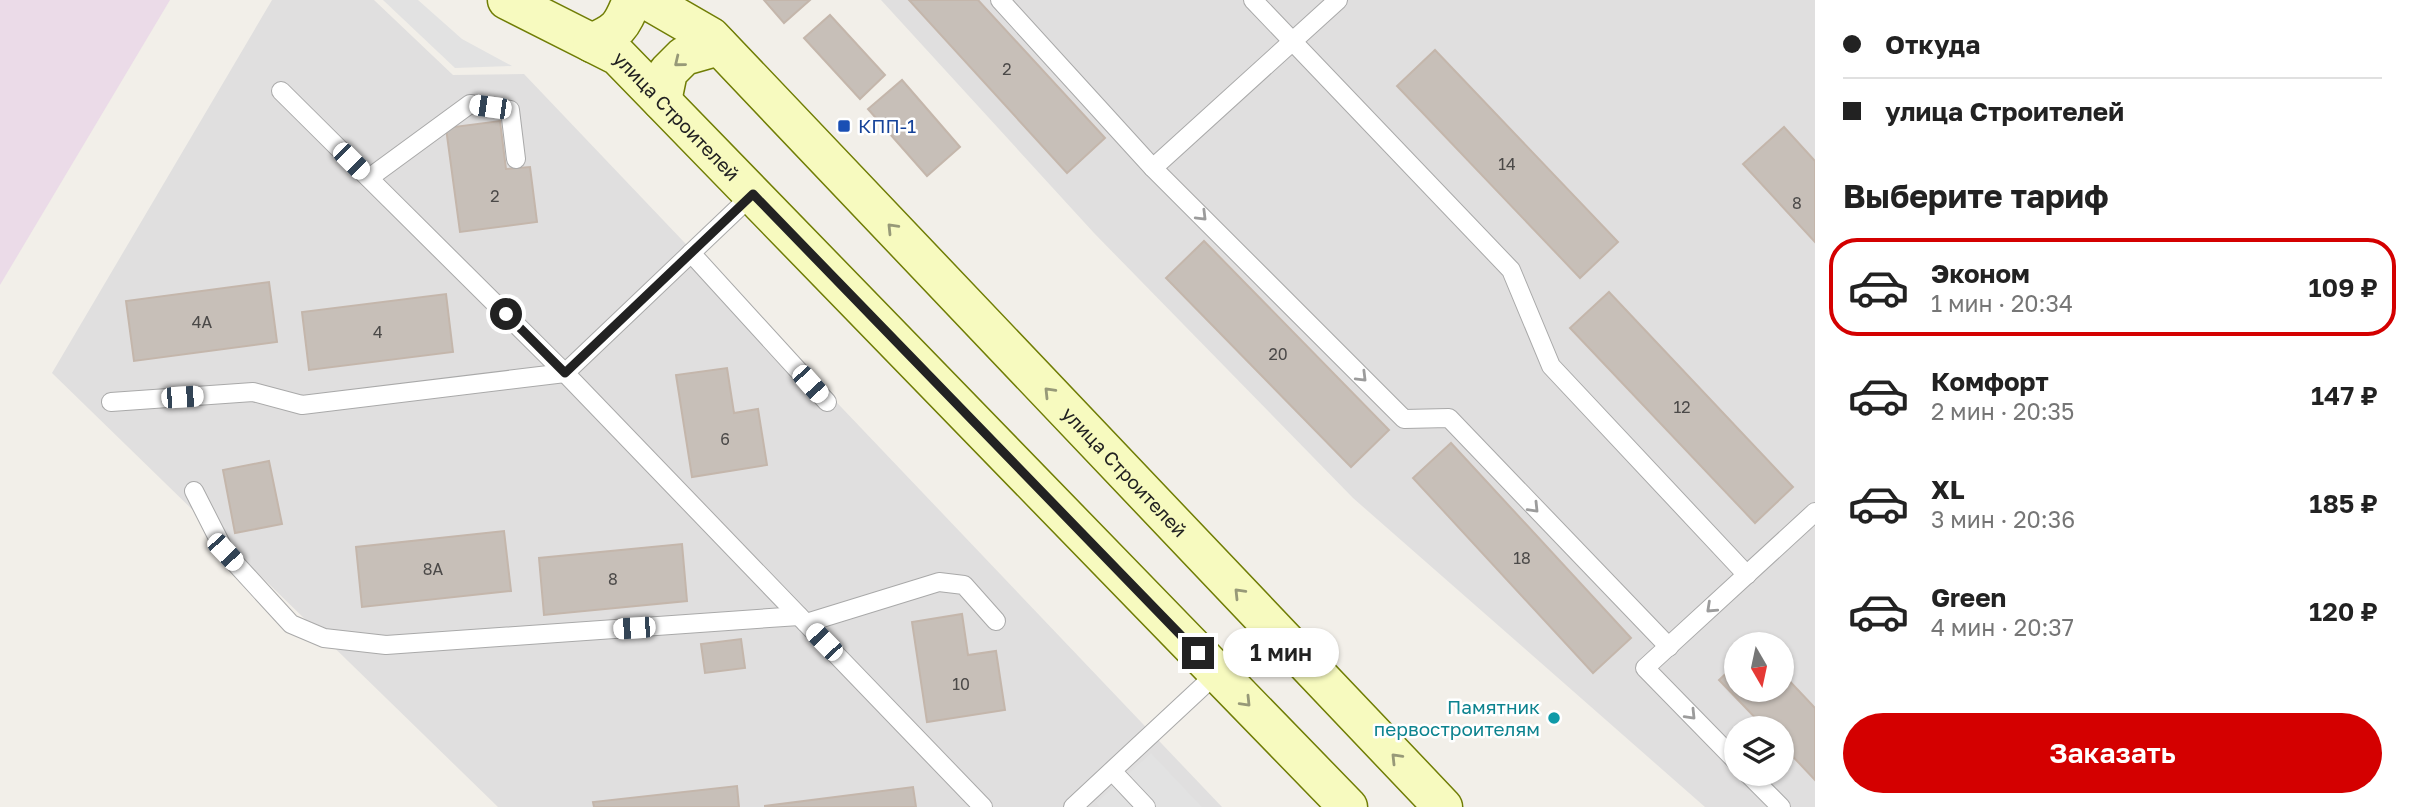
<!DOCTYPE html>
<html lang="ru">
<head>
<meta charset="utf-8">
<style>
	body { margin:0; font-family:"Golos Text",sans-serif; background:#f6f6f6; color:#222; height:100vh; display:flex; flex-direction:column; font-size:26px; white-space:nowrap }
	* { box-sizing:border-box; margin:0 }
	p { font-size:23px; color:#767676 }
	.icon { flex:none; width:38px; height:38px; fill:none; stroke:currentColor; stroke-width:2; stroke-linecap:round; stroke-linejoin:round }
	.map { position:relative; flex:1; overflow:hidden }
	.details { display:flex; flex-direction:column; background:#fff; width:595px }
	.details>* { flex:none }
	.top-card { display:grid; align-content:center; height:154px; padding:0 28px; background:#fff }
	.needle { width:46px; rotate:171deg }
	.controls { position:absolute; left:1724px; top:632px; display:grid; gap:14px }
	.controls a { display:grid; place-items:center; width:70px; height:70px; border-radius:50%; background:#fff; box-shadow:0 2px 5px #0004; font-size:35px }
	.end { position:absolute; width:32px; height:32px; margin:-16px; border:9px solid #222; background:#fff; box-shadow:0 0 0 4px #fff }
	.from { border-radius:50% }
	.bubble { position:absolute; height:49px; border-radius:24px; background:#fff; box-shadow:0 2px 5px #0004; font-size:23px; font-weight:600; line-height:49px; text-align:center }
	.car { position:absolute; width:21px; height:42px; margin:-21px -10px; border-radius:9px; box-shadow:0 0 5px 2px #0007; background:linear-gradient(#fff 24%,#345 0 40%,#fff 0 76%,#345 0 86%,#fff 0) }
	.top-card b { display:flex; align-items:center; gap:24px; height:66px; font-size:26px }
	.top-card b+b { border-top:2px solid #e0e0e0 }
	.top-card i { width:18px; height:18px; background:#222 }
	ul { padding:0; list-style:none }
	li { display:flex; align-items:center; gap:21px; height:98px; margin:0 14px 10px; padding:0 14px; border:4px solid transparent; border-radius:28px }
	li div { flex:1 }
	li b { display:block; font-size:26px }
	li em { font-style:normal; font-weight:600 }
	li.active { border-color:#d40000 }
	li>.icon { width:63px; height:63px; stroke-width:1.5 }
	h2 { padding:0 28px; font-size:32px; line-height:84px }
	.action { display:flex; gap:14px; margin-top:auto; padding:14px 28px }
	.action a { flex:1; height:80px; border-radius:42px; background:#d40000; color:#fff; font-size:28px; font-weight:600; line-height:80px; text-align:center }
	main { display:flex; flex:1; min-height:0 }
	.map>svg:first-child { display:block }
	.residential { fill:#e0dfdf; fill-rule:evenodd }
	.industrial { fill:#ebdbe8 }
	.parking { fill:#e2e2e2 }
	.building { fill:#c7bfb8; stroke:#c4b6ab; stroke-width:2 }
	.lines { fill:none; stroke-linecap:round; stroke-linejoin:round }
	.lane-casing { stroke:#a9a9a9; stroke-width:20 }
	.secondary-casing { stroke:#707d05; stroke-width:41 }
	.lane { stroke:#fff; stroke-width:18 }
	.secondary { stroke:#f7fabf; stroke-width:38 }
	.oneway { stroke:#979978 }
	.oneway2 { stroke:#9c9c9c }
	.route { stroke:#222; stroke-width:9 }
	.transit-dot { fill:#1a4fb4; stroke:#fff; stroke-width:2.5 }
	.culture-dot { fill:#0f9aa8; stroke:#fff; stroke-width:2.5 }
	.labels { text-anchor:middle; stroke-width:5; stroke-linejoin:round; paint-order:stroke }
	.number-label { font-size:16px; fill:#4b4948 }
	.street-label { font-size:19px; fill:#222; stroke:#fff }
	.transit-label { font-size:19px; fill:#164399; stroke:#fff; text-anchor:start }
	.culture-label { font-size:19px; fill:#0d838f; stroke:#fff; text-anchor:end }
</style>
</head>
<body>
<main>
<div class="map">
<svg width="1815" height="807" viewBox="0 0 1815 807">
	<rect width="100%" height="100%" fill="#f2efe9"/>
	<g class="residential">
		<path d="M272 0H374L453 75 524 74 1222 807H498L52 373Z"/>
		<path d="M881 0H1815V807H1705L1353 498 1094 233ZM1736 644H1782V690H1736ZM1736 728H1782V774H1736Z"/>
	</g>
	<path class="industrial" d="M0 0H170L0 285Z"/>
	<g class="parking">
		<path d="M383 0H418L462 39 512 66 455 68Z"/>
		<path d="M1151 753 1202 807H1100L1096 803Z"/>
	</g>
	<g class="building">
		<path d="M764 0H810L784 23Z"/>
		<path d="M909 0H978L1105 138 1067 173Z"/>
		<path d="M830 15 885 75 860 99 804 38Z"/>
		<path d="M1435 50 1618 242 1580 278 1397 86Z"/>
		<path d="M902 80 960 147 927 176 868 109Z"/>
		<path d="M500 121 506 169 530 167 537 222 460 232 446 128Z"/>
		<path d="M1784 127 1815 161V242L1743 164Z"/>
		<path d="M1204 241 1389 430 1351 467 1166 278Z"/>
		<path d="M269 282 277 342 134 361 126 301Z"/>
		<path d="M1609 292 1793 487 1755 523 1570 328Z"/>
		<path d="M446 294 453 352 309 370 302 312Z"/>
		<path d="M727 368 734 413 758 409 767 465 692 477 676 375Z"/>
		<path d="M1451 443 1631 638 1593 673 1413 478Z"/>
		<path d="M269 461 282 524 235 533 223 470Z"/>
		<path d="M504 531 511 591 362 607 356 547Z"/>
		<path d="M682 544 687 601 544 615 539 558Z"/>
		<path d="M962 614 968 655 996 651 1005 710 927 722 912 622Z"/>
		<path d="M741 639 745 668 705 673 701 644Z"/>
		<path d="M1736 664V690H1782V673L1815 708V780L1782 745V728H1765L1719 680Z"/>
		<path d="M737 786 739 807H594L593 802Z"/>
		<path d="M913 787 916 807H765V806Z"/>
	</g>
	<g class="lines">
		<defs>
			<g id="lane">
				<path d="M1000 0 1153 168 1404 419 1449 418 1669 647"/>
				<path d="M1253 0 1511 270 1551 366 1747 575"/>
				<path d="M281 91 565 373 983 807"/>
				<path d="M1153 168 1338 0"/>
				<path d="M369 178 470 104 510 110 516 159"/>
				<path d="M691 253 827 402"/>
				<path d="M111 402 253 392 302 405 565 373 753 194"/>
				<path d="M194 491 225 552 291 624 324 638 386 645 799 616"/>
				<path d="M806 623 939 582 964 585 996 621"/>
				<path d="M1736 761 1645 668 1815 512"/>
				<path d="M1113 772 1146 807"/>
				<path d="M1748 774 1781 807"/>
				<path d="M1073 807 1217 673"/>
			</g>
			<g id="secondary">
				<path id="s1" d="M507 0 618 56 1348 807"/>
				<path id="s2" d="M647 0 711 37 1443 807"/>
				<path d="M592 43C618 31 621 28 632 0"/>
				<path d="M662 101 668 72 684 56 719 46"/>
			</g>
		</defs>
		<use href="#lane" class="lane-casing"/>
		<use href="#secondary" class="secondary-casing"/>
		<use href="#lane" class="lane"/>
		<use href="#secondary" class="secondary"/>
	</g>
	<defs><path id="oneway-chevron" d="M-2-3.5L2.5 0L-2 3.5" fill="none" stroke-width="1.6" stroke-linecap="round" stroke-linejoin="round" transform="scale(1.75)"/></defs>
	<g class="oneway">
		<use href="#oneway-chevron" transform="translate(679 62) rotate(141)"/>
		<use href="#oneway-chevron" transform="translate(892 228) rotate(-134)"/>
		<use href="#oneway-chevron" transform="translate(1049 392) rotate(-134)"/>
		<use href="#oneway-chevron" transform="translate(1239 593) rotate(-134)"/>
		<use href="#oneway-chevron" transform="translate(1246 702) rotate(46)"/>
		<use href="#oneway-chevron" transform="translate(1396 758) rotate(-134)"/>
	</g>
	<g class="oneway2">
		<use href="#oneway-chevron" transform="translate(1202 216) rotate(45)"/>
		<use href="#oneway-chevron" transform="translate(1362 377) rotate(45)"/>
		<use href="#oneway-chevron" transform="translate(1534 508) rotate(46)"/>
		<use href="#oneway-chevron" transform="translate(1711 608) rotate(137)"/>
		<use href="#oneway-chevron" transform="translate(1691 715) rotate(46)"/>
	</g>
	<g class="lines">
		<path class="route" d="M506 314 565 373 753 194 1198 653"/>
	</g>
	<rect class="transit-dot" x="837" y="119" width="14" height="14" rx="3.5"/>
	<circle class="culture-dot" cx="1554" cy="718" r="7"/>
	<g class="labels">
		<g class="number-label">
			<text x="1007" y="75">2</text>
			<text x="1507" y="170">14</text>
			<text x="495" y="202">2</text>
			<text x="1797" y="209">8</text>
			<text x="202" y="328">4А</text>
			<text x="378" y="338">4</text>
			<text x="1278" y="360">20</text>
			<text x="1682" y="413">12</text>
			<text x="725" y="445">6</text>
			<text x="1522" y="564">18</text>
			<text x="433" y="575">8А</text>
			<text x="613" y="585">8</text>
			<text x="961" y="690">10</text>
		</g>
		<g class="street-label">
			<text dy="7" stroke="none"><textPath href="#s1" startOffset="208">улица Строителей</textPath></text>
			<text dy="7" stroke="none"><textPath href="#s2" startOffset="674">улица Строителей</textPath></text>
		</g>
		<g class="transit-label">
			<text x="858" y="133">КПП-1</text>
		</g>
		<g class="culture-label">
			<text x="1540" y="714">Памятник<tspan x="1540" dy="22">первостроителям</tspan></text>
		</g>
	</g>
</svg>
<div class="controls">
<a><svg class="needle" viewBox="-14 -14 28 28"><path d="M0-13l5 13h-10z" fill="#e53935"/><path d="M0 13l5-13h-10z" fill="#767676"/></svg></a>
<a><svg class="icon" aria-label="layers" viewBox="0 0 24 24"><path d="M12 4l9 5-9 5-9-5zM3 14l9 5 9-5"/></svg></a>
</div>
<i class="end from" style="left:506px;top:314px"></i>
<i class="end" style="left:1198px;top:653px"></i>
<div class="bubble" style="left:1223px;top:628px;width:116px">1 мин</div>
<i class="car" style="left:490px;top:107px;rotate:278deg"></i>
<i class="car" style="left:351px;top:161px;rotate:135deg"></i>
<i class="car" style="left:810px;top:384px;rotate:138deg"></i>
<i class="car" style="left:182px;top:397px;rotate:86deg"></i>
<i class="car" style="left:225px;top:552px;rotate:137deg"></i>
<i class="car" style="left:634px;top:628px;rotate:266deg"></i>
<i class="car" style="left:824px;top:642px;rotate:316deg"></i>
</div>
<section class="details">
<div class="top-card">
<b><i class="from"></i>Откуда</b>
<b><i></i>улица Строителей</b>
</div>
<h2>Выберите тариф</h2>
<ul>
<li class="active"><svg class="icon" aria-label="car" viewBox="0 0 24 24"><path d="M5 17H2v-5l4-1 3-4h7l3 4 3 1v5h-3M9 17h6M6 11h13"/><circle cx="7" cy="17" r="2"/><circle cx="17" cy="17" r="2"/></svg><div><b>Эконом</b><p>1 мин · 20:34</p></div><em>109 ₽</em></li>
<li><svg class="icon" aria-label="car" viewBox="0 0 24 24"><path d="M5 17H2v-5l4-1 3-4h7l3 4 3 1v5h-3M9 17h6M6 11h13"/><circle cx="7" cy="17" r="2"/><circle cx="17" cy="17" r="2"/></svg><div><b>Комфорт</b><p>2 мин · 20:35</p></div><em>147 ₽</em></li>
<li><svg class="icon" aria-label="car" viewBox="0 0 24 24"><path d="M5 17H2v-5l4-1 3-4h7l3 4 3 1v5h-3M9 17h6M6 11h13"/><circle cx="7" cy="17" r="2"/><circle cx="17" cy="17" r="2"/></svg><div><b>XL</b><p>3 мин · 20:36</p></div><em>185 ₽</em></li>
<li><svg class="icon" aria-label="car" viewBox="0 0 24 24"><path d="M5 17H2v-5l4-1 3-4h7l3 4 3 1v5h-3M9 17h6M6 11h13"/><circle cx="7" cy="17" r="2"/><circle cx="17" cy="17" r="2"/></svg><div><b>Green</b><p>4 мин · 20:37</p></div><em>120 ₽</em></li>
</ul>
<div class="action"><a>Заказать</a></div>
</section>
</main>
</body>
</html>
